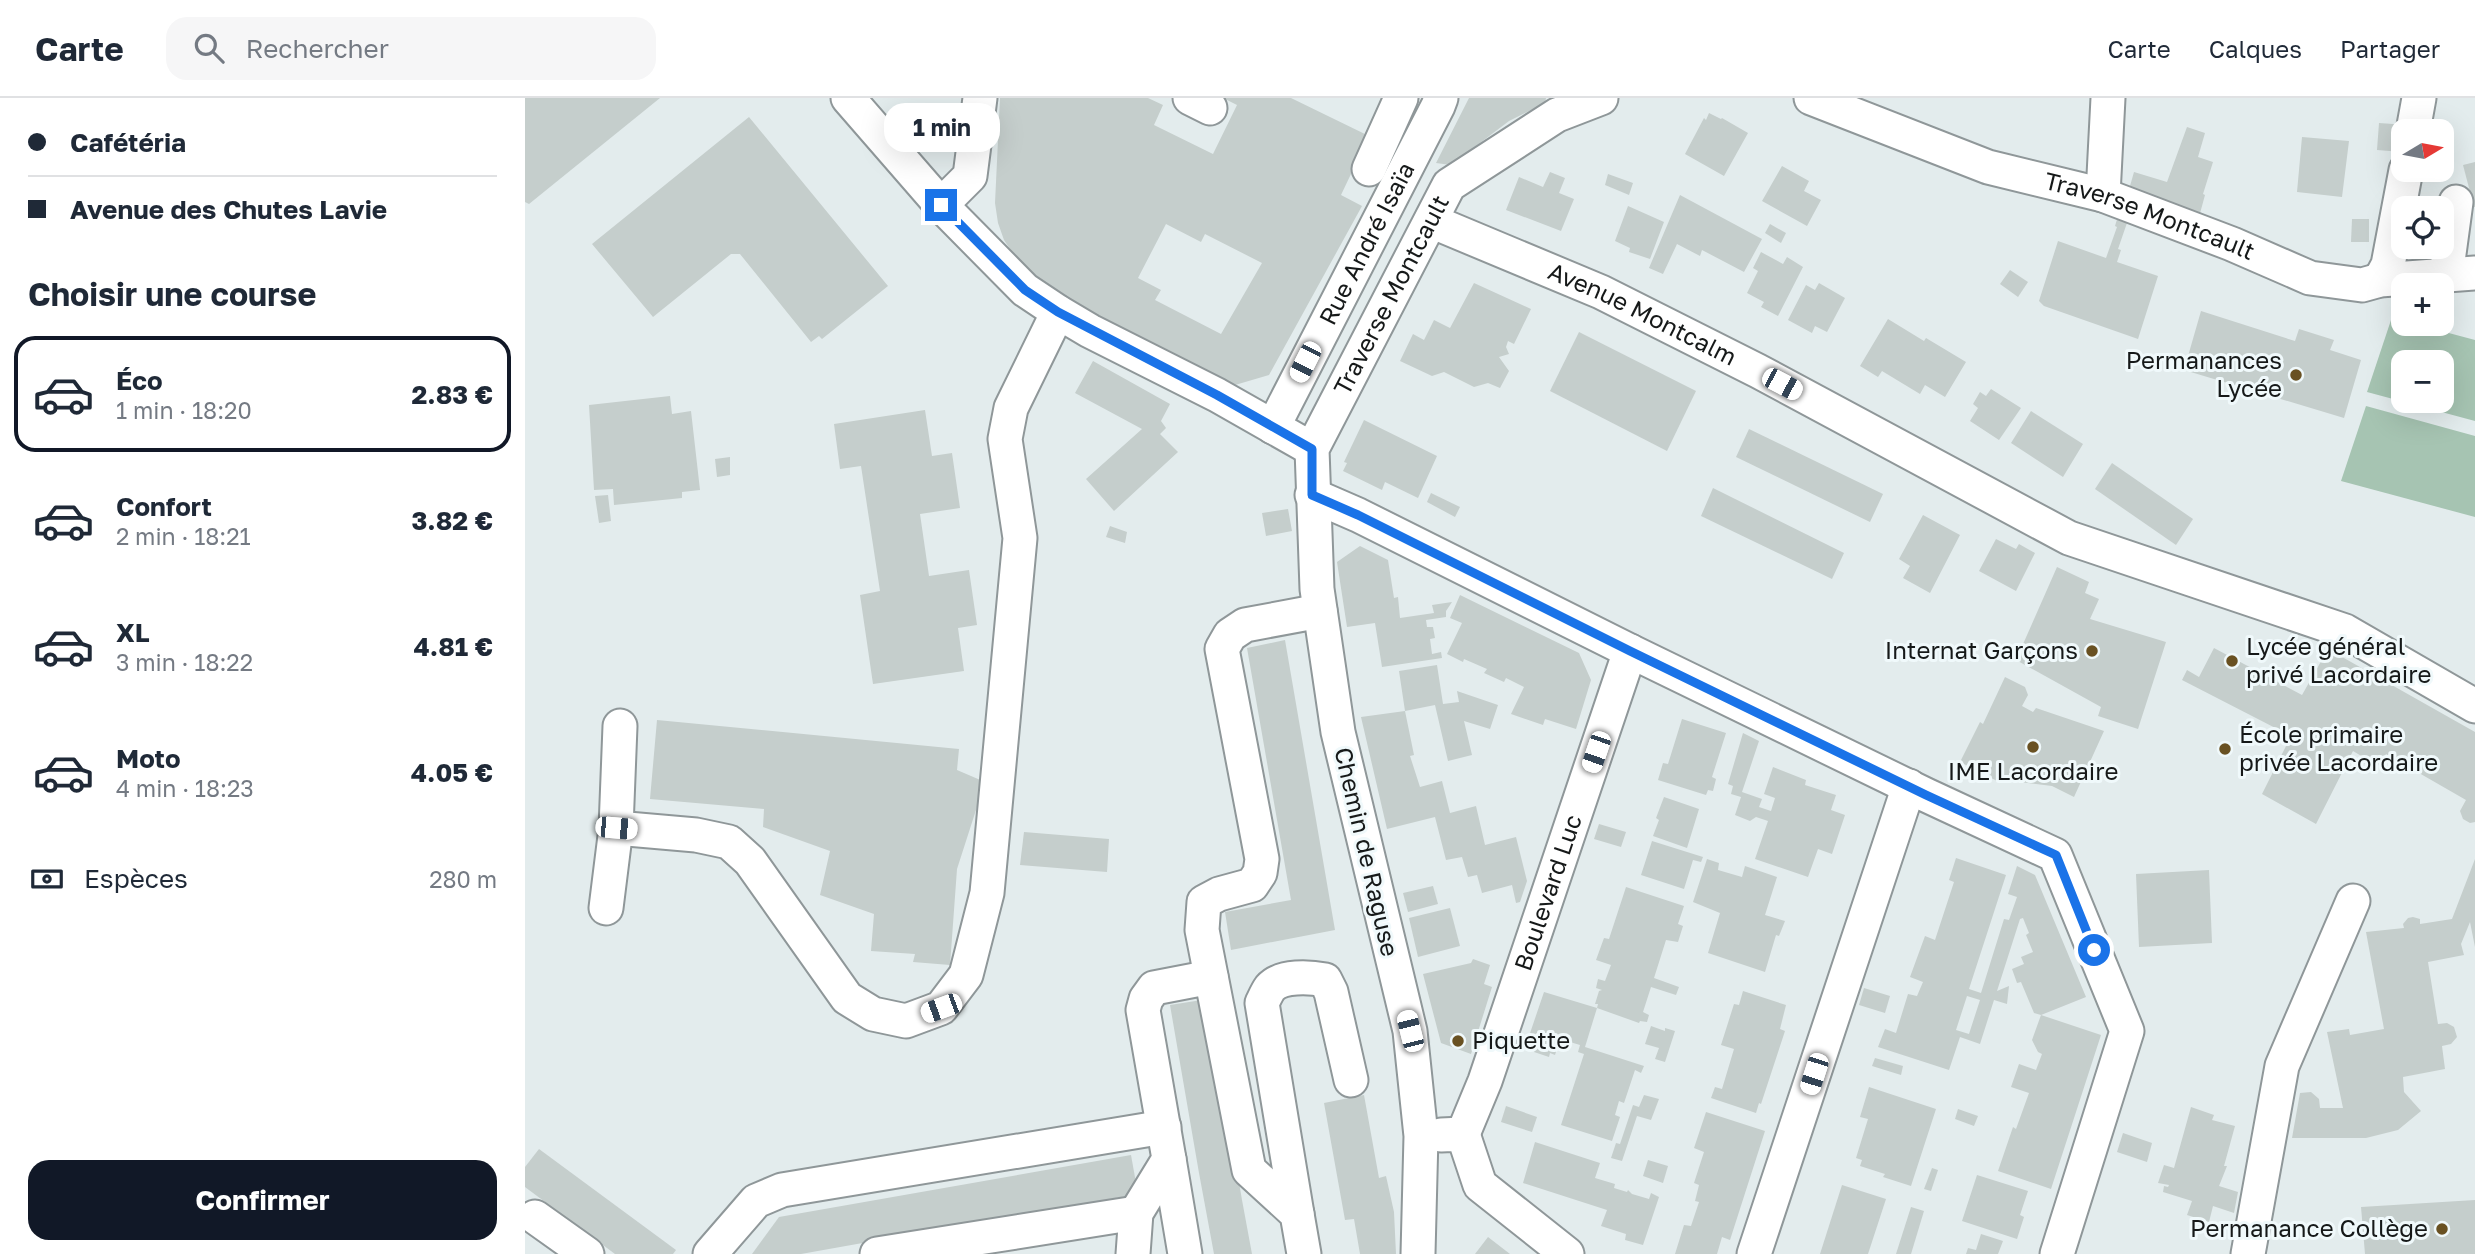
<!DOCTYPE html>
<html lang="fr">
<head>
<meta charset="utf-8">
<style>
	body { margin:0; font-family:"Golos Text",sans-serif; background:#f6f6f7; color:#1f2937; height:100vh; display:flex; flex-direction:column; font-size:26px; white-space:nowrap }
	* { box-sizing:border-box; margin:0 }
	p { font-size:23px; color:#747a83 }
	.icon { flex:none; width:38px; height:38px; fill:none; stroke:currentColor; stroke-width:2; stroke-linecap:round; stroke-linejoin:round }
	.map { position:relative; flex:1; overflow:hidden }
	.details { display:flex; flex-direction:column; background:#fff; width:525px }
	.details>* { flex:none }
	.banner { display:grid; align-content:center; height:154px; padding:0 28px; background:#fff }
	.needle { width:46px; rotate:80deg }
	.fabs { position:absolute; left:1866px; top:21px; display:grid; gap:14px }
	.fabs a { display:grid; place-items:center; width:63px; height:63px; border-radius:14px; background:#fff; box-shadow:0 7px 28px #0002; font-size:35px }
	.end { position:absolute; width:32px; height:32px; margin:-16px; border:9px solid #1a73e8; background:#fff; box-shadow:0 0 0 4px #fff }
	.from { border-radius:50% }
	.bubble { position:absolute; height:49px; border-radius:21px; background:#fff; box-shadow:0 7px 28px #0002; font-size:23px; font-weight:700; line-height:49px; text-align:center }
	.car { position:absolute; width:21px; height:42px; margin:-21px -10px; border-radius:9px; box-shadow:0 0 5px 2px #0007; background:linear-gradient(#fff 24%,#345 0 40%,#fff 0 76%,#345 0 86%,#fff 0) }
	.banner b { display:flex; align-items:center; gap:24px; height:66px; font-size:26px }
	.banner b+b { border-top:2px solid #e0e1e3 }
	.banner i { width:18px; height:18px; background:#1f2937 }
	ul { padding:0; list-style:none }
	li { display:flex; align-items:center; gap:21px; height:116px; margin:0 14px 10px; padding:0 14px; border:4px solid transparent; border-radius:21px }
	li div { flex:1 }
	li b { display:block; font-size:26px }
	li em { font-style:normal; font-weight:700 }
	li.current { border-color:#111827 }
	li>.icon { width:63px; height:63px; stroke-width:1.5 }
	h2 { padding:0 28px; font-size:32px; line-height:84px }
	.pay { display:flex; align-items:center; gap:18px; height:77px; padding:0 28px; font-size:26px }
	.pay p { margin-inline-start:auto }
	.button { display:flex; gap:14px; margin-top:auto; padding:14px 28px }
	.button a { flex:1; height:80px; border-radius:21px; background:#111827; color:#fff; font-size:28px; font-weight:700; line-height:80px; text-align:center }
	header { display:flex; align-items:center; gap:42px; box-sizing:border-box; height:98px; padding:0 35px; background:#fff; border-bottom:2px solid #e0e1e3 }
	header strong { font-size:33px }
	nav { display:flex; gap:38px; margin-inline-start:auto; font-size:24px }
	.search { width:490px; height:63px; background:#f6f6f7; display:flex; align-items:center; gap:18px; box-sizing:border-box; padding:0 24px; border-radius:21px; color:#747a83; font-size:26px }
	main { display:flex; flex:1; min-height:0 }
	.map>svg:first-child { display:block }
	.green { fill:#a6c4b2; fill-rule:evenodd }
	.building { fill:#c5cecc; fill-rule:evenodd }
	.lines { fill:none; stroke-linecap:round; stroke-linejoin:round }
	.minor-casing { stroke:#8f9799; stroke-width:37 }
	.minor { stroke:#fff; stroke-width:33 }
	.route { stroke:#1a73e8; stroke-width:9 }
	.poi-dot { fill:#695122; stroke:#f0f9fb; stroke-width:2.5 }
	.labels { text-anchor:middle; stroke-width:6; stroke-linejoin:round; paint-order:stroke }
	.street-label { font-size:24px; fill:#161919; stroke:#f0f9fb }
	.poi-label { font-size:24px; fill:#161919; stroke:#f0f9fb; text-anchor:end }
</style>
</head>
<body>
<header>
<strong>Carte</strong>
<div class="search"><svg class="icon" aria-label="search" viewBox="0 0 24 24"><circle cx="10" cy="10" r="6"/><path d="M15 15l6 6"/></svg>Rechercher</div>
<nav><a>Carte</a><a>Calques</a><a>Partager</a></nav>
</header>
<main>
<section class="details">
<div class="banner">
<b><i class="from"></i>Cafétéria</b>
<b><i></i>Avenue des Chutes Lavie</b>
</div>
<h2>Choisir une course</h2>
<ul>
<li class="current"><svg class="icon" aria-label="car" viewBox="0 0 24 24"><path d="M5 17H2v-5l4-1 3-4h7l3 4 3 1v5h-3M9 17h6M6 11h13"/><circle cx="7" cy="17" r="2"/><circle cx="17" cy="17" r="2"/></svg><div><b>Éco</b><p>1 min · 18:20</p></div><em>2.83 €</em></li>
<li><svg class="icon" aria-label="car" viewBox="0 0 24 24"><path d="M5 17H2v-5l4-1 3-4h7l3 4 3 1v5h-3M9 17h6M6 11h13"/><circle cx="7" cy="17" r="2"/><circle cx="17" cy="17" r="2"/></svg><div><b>Confort</b><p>2 min · 18:21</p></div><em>3.82 €</em></li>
<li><svg class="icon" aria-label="car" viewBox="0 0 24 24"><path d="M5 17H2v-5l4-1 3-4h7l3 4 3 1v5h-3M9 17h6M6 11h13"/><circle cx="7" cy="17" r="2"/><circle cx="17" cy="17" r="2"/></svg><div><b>XL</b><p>3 min · 18:22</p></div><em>4.81 €</em></li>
<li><svg class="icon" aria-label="car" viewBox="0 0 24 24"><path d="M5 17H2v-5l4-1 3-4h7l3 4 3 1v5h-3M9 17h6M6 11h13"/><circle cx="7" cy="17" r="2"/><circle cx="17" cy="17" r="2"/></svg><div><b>Moto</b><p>4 min · 18:23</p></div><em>4.05 €</em></li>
</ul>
<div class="pay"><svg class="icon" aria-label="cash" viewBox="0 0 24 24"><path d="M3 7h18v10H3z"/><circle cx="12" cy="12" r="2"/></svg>Espèces<p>280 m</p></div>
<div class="button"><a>Confirmer</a></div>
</section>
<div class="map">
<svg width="1950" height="1156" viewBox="0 0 1950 1156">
	<rect width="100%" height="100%" fill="#e3eced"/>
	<g class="green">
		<path d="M1867 219 1878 222V226H1890L1950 242V323L1842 294ZM1878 264H1916V303H1878Z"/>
		<path d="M1841 308 1950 338V419L1816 383Z"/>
	</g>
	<g class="building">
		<path d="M0 0H135L4 106 0 104Z"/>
		<path d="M475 0H623L638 7 629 27 688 56 712 7 698 0H766L844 38 816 97 837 108 744 277 710 287 677 272 574 219 511 178 489 157 479 142 473 125 470 105ZM641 126 676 144 680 136 737 165 696 236 630 202 636 192 613 180Z"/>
		<path d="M944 0H1021L1020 5 984 23 926 67 911 65Z"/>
		<path d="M1184 15 1196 21 1197 20 1223 35 1199 78 1160 56 1179 20 1181 22Z"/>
		<path d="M224 19 363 188 297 241 294 238 286 244 215 156H206L128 219 67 146Z"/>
		<path d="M1854 25 1882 27 1878 33 1877 54 1852 52Z"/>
		<path d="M1662 29 1680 35 1673 59 1688 64 1678 96 1680 97 1674 119 1603 95 1609 74 1642 84Z"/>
		<path d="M1777 39 1824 43 1817 99 1772 94Z"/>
		<path d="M1950 64V109H1949L1938 67Z"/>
		<path d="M1257 68 1284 83 1279 93 1296 102 1282 128 1237 103Z"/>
		<path d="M1025 74 1040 80 1034 95 1049 101 1036 133 981 112 994 79 1018 89Z"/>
		<path d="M1083 76 1108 85 1104 97 1080 87Z"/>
		<path d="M1155 97 1237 141 1219 174 1177 152 1175 158 1152 146 1138 176 1124 170Z"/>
		<path d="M1103 108 1139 124 1125 161 1104 154 1105 150 1090 143Z"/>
		<path d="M1593 118 1603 122 1593 151 1596 152 1592 164 1633 178 1613 241 1519 208 1514 203 1533 143 1581 160 1592 129 1590 128Z"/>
		<path d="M1827 121H1844V144H1826Z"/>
		<path d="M1245 126 1261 135 1256 145 1240 135Z"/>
		<path d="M1236 154 1258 166 1262 159 1278 169 1253 218 1236 209 1239 204 1222 195 1233 173 1228 170Z"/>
		<path d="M1485 172 1503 184 1493 199 1475 186Z"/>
		<path d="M949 185 1006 211 989 246 983 243 981 249 984 256 974 259 984 273 975 290 963 285 949 289 919 274 907 278 875 263 888 236 899 242 909 222 925 230Z"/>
		<path d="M1294 185 1320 200 1302 234 1290 228 1287 235 1263 222 1281 187 1290 192Z"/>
		<path d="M1676 213 1770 243 1774 231 1809 242 1805 252 1836 262 1819 320 1659 272Z"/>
		<path d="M1363 221 1399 243 1401 240 1441 264 1420 299 1400 287 1395 296 1357 273 1353 279 1335 268Z"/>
		<path d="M1054 234 1171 293 1142 353 1025 293Z"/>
		<path d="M568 263 645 306 636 323 641 330 635 336 653 354 589 413 561 381 617 331 550 295Z"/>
		<path d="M1466 291 1496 310 1474 342 1445 323 1453 310 1448 306 1455 294 1461 298Z"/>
		<path d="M145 298 147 316 166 313 175 392 157 394V400L89 407 88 391 69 392 64 307Z"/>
		<path d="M400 312 407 358 427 355 435 410 395 416 404 478 444 472 452 527 433 530 439 573 348 586 335 497 355 493 336 368 315 371 309 326Z"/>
		<path d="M1506 313 1558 346 1538 379 1486 345Z"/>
		<path d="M839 322 912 358 893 400 860 384 857 392 818 373 822 365 819 364Z"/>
		<path d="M1224 331 1358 396 1345 424 1211 359Z"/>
		<path d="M205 359V377L192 379 190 361Z"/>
		<path d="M1587 365 1668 421 1651 447 1570 391Z"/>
		<path d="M1188 390 1319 455 1307 481 1176 418Z"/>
		<path d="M906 395 935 409 930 419 902 404Z"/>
		<path d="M83 397 86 423 74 425 70 398Z"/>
		<path d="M763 411 767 433 741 438 737 415Z"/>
		<path d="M1398 417 1435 437 1405 495 1378 480 1385 468 1374 461Z"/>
		<path d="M585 428 602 434 600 445 581 439Z"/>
		<path d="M1471 441 1491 451 1494 446 1510 455 1491 493 1454 473Z"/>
		<path d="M835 448 863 462 869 500 873 499 875 520 909 515 907 507 927 504 921 513V519L901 522 902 529H908L910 540 905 541 907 556 916 554 917 560 857 569 850 525 822 529 812 464Z"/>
		<path d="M1532 469 1564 484 1560 495 1574 501 1565 521 1641 544 1613 631 1573 618 1576 609 1491 562Z"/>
		<path d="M935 497 1054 555 1066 582 1051 631 1020 621 1018 627 986 616 999 589 981 580 979 584 959 575 962 571 939 561 938 564 922 556 937 525 925 520Z"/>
		<path d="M760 542 810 832 706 852 700 814 766 802 722 550Z"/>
		<path d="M1689 550 1777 597 1803 551 1950 634V724L1945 725 1938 721 1935 713 1941 702 1861 656 1854 667 1847 670 1839 665 1838 659 1828 653 1791 726 1737 696 1766 638 1657 582 1662 572 1674 579Z"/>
		<path d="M912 567 918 606 934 604 932 593 973 607 965 631 939 623 947 657 923 663 910 607 880 613 874 573Z"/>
		<path d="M1480 579 1500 589 1503 597 1497 608 1508 614 1511 610 1579 633 1549 699 1527 688 1477 682 1476 685 1435 664 1455 624 1458 626Z"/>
		<path d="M880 613 889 657 885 658 895 689 917 683 925 715 951 708 960 747 991 739 1002 783 995 804 991 805 987 787 957 795 952 777 943 779 937 759 921 762 910 719 862 731 836 619Z"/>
		<path d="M1157 621 1201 635 1187 679 1191 681 1188 693 1183 692 1181 697 1133 682 1138 665 1143 666Z"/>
		<path d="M132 622 434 651 432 672 460 684 432 771 425 867 388 864 390 856 346 853 349 816 295 797 305 753 238 729 239 711 125 701Z"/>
		<path d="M1218 635 1234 643 1217 694 1237 701 1234 709 1246 713 1250 700 1239 696 1248 669 1281 682 1280 687 1311 697 1306 712 1320 717 1307 756 1293 751 1283 779 1230 761 1243 723 1231 719 1225 723 1210 717 1216 699 1206 696 1208 688 1203 686Z"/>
		<path d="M1139 699 1174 711 1162 750 1128 738 1134 722 1131 720Z"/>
		<path d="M1074 726 1101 734 1096 749 1069 741Z"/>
		<path d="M499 734 584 741 582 774 495 767Z"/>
		<path d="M1127 743 1178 759 1176 764 1168 762 1159 791 1116 777Z"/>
		<path d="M1431 760 1481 777 1444 891 1456 895 1479 821 1484 822 1492 799 1483 796 1492 768 1510 777 1561 899 1516 917 1576 937 1526 1091 1473 1073 1488 1029 1491 1031 1504 995 1486 989 1494 966 1511 972 1517 956 1513 954 1507 942 1516 917 1509 915 1496 884 1492 885 1487 871 1499 866 1496 859 1508 854 1501 837 1504 835 1498 820 1495 821 1472 893 1484 888 1482 906 1469 902 1455 946 1435 939 1424 972 1353 949 1360 931 1371 935 1383 896 1392 898 1398 884 1385 879 1400 838 1410 842 1429 784 1424 782ZM1442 898 1455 902 1444 936 1431 932Z"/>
		<path d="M1182 761 1194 765 1193 772 1217 779 1220 768 1252 779 1240 817 1260 823 1254 838 1251 837 1240 874 1183 855 1195 815 1168 804Z"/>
		<path d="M1950 761V849L1945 824 1936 846 1939 857 1903 864 1913 926 1922 925 1929 929 1932 939 1926 946 1917 948 1920 971 1878 979 1879 994 1896 1013 1873 1032 1841 1040H1767L1775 995 1786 994 1794 1001 1795 1010H1818L1802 934 1824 931 1825 937 1859 931 1841 834 1879 830 1878 826 1883 820 1888 819 1895 821V826L1927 821Z"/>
		<path d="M1684 772 1687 845 1614 849 1611 776Z"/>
		<path d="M908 788 913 806 883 814 878 795Z"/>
		<path d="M1101 789 1159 808 1153 826 1158 828 1153 844 1141 842 1129 880 1154 889 1151 897 1126 889 1118 914 1124 917 1122 924 1115 923 1114 925 1072 910 1060 949 1119 968 1116 975 1110 972 1099 1005 1094 1003 1090 1017 1095 1019 1087 1043 1036 1027 1059 956 1053 954 1055 947 1035 941 1030 957 1025 955 1024 959 1009 954 1011 951 1001 947 1019 894 1072 910 1073 906H1070L1074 893 1077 892 1071 890 1073 881 1080 883 1086 867 1071 862 1079 840 1084 841Z"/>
		<path d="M925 810 935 848 893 859 884 820Z"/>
		<path d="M948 861 965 867 959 886 967 889 946 956 916 945 898 876 946 865Z"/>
		<path d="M1339 890 1365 898 1360 915 1334 907Z"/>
		<path d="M1218 893 1261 907 1255 931 1260 933 1236 1006 1234 1005 1231 1015 1186 1000 1190 989 1197 991 1209 951 1196 947 1209 906 1214 907Z"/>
		<path d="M683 901 717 1102 727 1156H689L674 1075 645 907Z"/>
		<path d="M1126 928 1140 933V930L1150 933 1140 964 1130 961 1134 950 1120 946Z"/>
		<path d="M1350 960 1378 968 1376 977 1347 968Z"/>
		<path d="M1344 989 1411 1011 1386 1088 1358 1079 1360 1076 1335 1068 1337 1062 1331 1060 1343 1021 1335 1019Z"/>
		<path d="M839 997 854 1080 861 1078 869 1114 871 1156H835L829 1121 820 1122 799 1005Z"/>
		<path d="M1119 997 1134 1001 1126 1022 1112 1018 1097 1063 1086 1060 1091 1045 1095 1046 1108 1007 1114 1009Z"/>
		<path d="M981 1008 1012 1019 1007 1034 976 1024Z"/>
		<path d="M1666 1009 1689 1017 1687 1022 1710 1028 1699 1068H1702L1694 1088 1713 1094 1709 1115 1688 1108 1684 1124 1662 1117 1667 1103 1638 1094 1639 1088 1643 1089 1644 1087 1633 1085 1639 1067 1649 1070Z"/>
		<path d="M1433 1011 1453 1018 1449 1028 1430 1021Z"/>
		<path d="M1181 1014 1240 1033 1205 1142 1197 1139 1192 1156H1150L1159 1127 1166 1128 1174 1104 1170 1103 1174 1087 1169 1085 1179 1054 1169 1050Z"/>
		<path d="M1598 1035 1627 1045 1622 1064 1592 1054Z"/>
		<path d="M1010 1044 1075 1065 1070 1080 1090 1086 1089 1090 1102 1094 1103 1092 1107 1096 1124 1101 1126 1095 1134 1099 1118 1147 1100 1142 1101 1136 1076 1128 1082 1112 998 1085Z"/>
		<path d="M14 1051 151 1152 148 1156H90L0 1089V1069Z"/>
		<path d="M606 1057 613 1096 276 1156H227L254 1119Z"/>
		<path d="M1123 1062 1143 1068 1138 1085 1118 1078Z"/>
		<path d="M1407 1070 1413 1072 1406 1093 1399 1091Z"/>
		<path d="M1452 1077 1503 1093 1495 1117 1499 1119 1492 1141 1437 1123Z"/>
		<path d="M1317 1087 1361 1101 1343 1156H1295Z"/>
		<path d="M1950 1102V1156H1840L1836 1109Z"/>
		<path d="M1386 1109 1399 1113 1386 1156H1371Z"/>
		<path d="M1456 1136 1478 1143 1473 1156H1441L1443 1150 1451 1152Z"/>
		<path d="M963 1139 985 1156H950Z"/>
	</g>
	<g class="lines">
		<defs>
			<g id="minor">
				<path d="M323 0 416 107 500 192 533 214 565 233 692 297 787 351"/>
				<path d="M665 0 685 10"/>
				<path id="s1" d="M1286 0 1463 69 1578 97 1707 146 1785 180 1837 187 1855 182 1950 175"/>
				<path d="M1888 33 1894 0"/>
				<path d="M844 71 876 0"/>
				<path d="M1578 97 1583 0"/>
				<path d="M416 107 445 78 455 0"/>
				<path id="s2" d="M906 123 1076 194 1233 273 1544 440 1820 533 1950 608"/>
				<path d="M1921 178 1931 104"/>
				<path d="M1855 182 1863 167 1881 72"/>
				<path id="s3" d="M748 329 913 8 916 0"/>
				<path d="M787 397 833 417 1105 553 1401 697 1530 757 1602 933 1532 1156"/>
				<path d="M91 730 171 737 204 744 225 763 322 900 348 916 381 923 416 910 441 877 462 795 495 440 480 341 486 310 533 214"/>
				<path d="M81 810 91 730 95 628"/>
				<path id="s4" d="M938 1036 960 983 1105 553"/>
				<path d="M916 1037 938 1036 955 1087 1042 1156"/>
				<path d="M644 1061 660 1156"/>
				<path d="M772 1116 737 905C739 901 742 894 745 890 756 877 785 879 800 882L806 894 826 982"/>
				<path d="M10 1119 62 1156"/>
				<path d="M185 1156 231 1103 257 1092 639 1029"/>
				<path d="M352 1156 611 1115"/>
				<path d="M608 1156 611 1115 644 1061 618 912 621 901 629 890 686 879"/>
				<path d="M779 1156 772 1116 724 1072 677 832 679 804 694 796 727 787 735 775 737 761 697 551 705 537 720 527 795 513"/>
				<path id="s5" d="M893 1156 896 1038 885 933 813 634 792 491 787 351 924 87 1032 17 1076 0"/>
				<path d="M1229 1156 1384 688"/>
				<path d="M1723 1156 1757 968 1828 803"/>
			</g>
		</defs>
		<use href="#minor" class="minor-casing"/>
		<use href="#minor" class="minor"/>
	</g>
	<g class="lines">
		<path class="route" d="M416 107 500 192 533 214 692 297 787 351V397L833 417 1105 553 1401 697 1531 757 1569 852"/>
	</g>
	<g class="poi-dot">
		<circle cx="1771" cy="277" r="7"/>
		<circle cx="1567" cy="553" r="7"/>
		<circle cx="1707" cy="563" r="7"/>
		<circle cx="1508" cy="649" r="7"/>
		<circle cx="1700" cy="651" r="7"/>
		<circle cx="933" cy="943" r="7"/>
		<circle cx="1917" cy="1131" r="7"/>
	</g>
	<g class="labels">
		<g class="street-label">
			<text dy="8" stroke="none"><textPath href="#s1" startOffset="359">Traverse Montcault</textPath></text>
			<text dy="8" stroke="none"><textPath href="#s3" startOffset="206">Rue André Isaïa</textPath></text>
			<text dy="8" stroke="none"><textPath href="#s5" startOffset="989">Traverse Montcault</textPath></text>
			<text dy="8" stroke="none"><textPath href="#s2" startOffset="231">Avenue Montcalm</textPath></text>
			<text transform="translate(841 754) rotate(77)" y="8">Chemin de Raguse</text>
			<text dy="8" stroke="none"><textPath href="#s4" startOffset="256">Boulevard Luc</textPath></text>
		</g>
		<g class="poi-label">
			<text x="1757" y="271">Permanances<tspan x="1757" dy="28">Lycée</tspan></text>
			<text x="1721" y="557" text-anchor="start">Lycée général<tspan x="1721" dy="28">privé Lacordaire</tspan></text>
			<text x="1553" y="561">Internat Garçons</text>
			<text x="1714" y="645" text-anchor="start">École primaire<tspan x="1714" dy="28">privée Lacordaire</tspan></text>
			<text x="1508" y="682" text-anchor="middle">IME Lacordaire</text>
			<text x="947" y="951" text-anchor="start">Piquette</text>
			<text x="1903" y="1139">Permanance Collège</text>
		</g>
	</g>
</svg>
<div class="fabs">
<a><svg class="needle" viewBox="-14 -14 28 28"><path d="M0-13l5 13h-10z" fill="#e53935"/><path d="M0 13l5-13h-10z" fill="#747a83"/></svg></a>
<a><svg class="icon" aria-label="locate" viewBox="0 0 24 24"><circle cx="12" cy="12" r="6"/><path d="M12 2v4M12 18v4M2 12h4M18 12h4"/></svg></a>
<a>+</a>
<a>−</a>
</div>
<i class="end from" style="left:1569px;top:852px"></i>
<i class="end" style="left:416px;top:107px"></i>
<div class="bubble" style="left:359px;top:5px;width:116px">1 min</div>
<i class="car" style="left:780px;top:264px;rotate:207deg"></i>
<i class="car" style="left:1257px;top:286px;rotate:118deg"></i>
<i class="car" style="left:1071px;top:654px;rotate:199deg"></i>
<i class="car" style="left:91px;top:730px;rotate:95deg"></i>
<i class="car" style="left:416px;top:910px;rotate:250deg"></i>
<i class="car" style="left:885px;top:933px;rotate:346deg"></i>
<i class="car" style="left:1289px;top:976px;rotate:198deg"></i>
</div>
</main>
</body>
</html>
